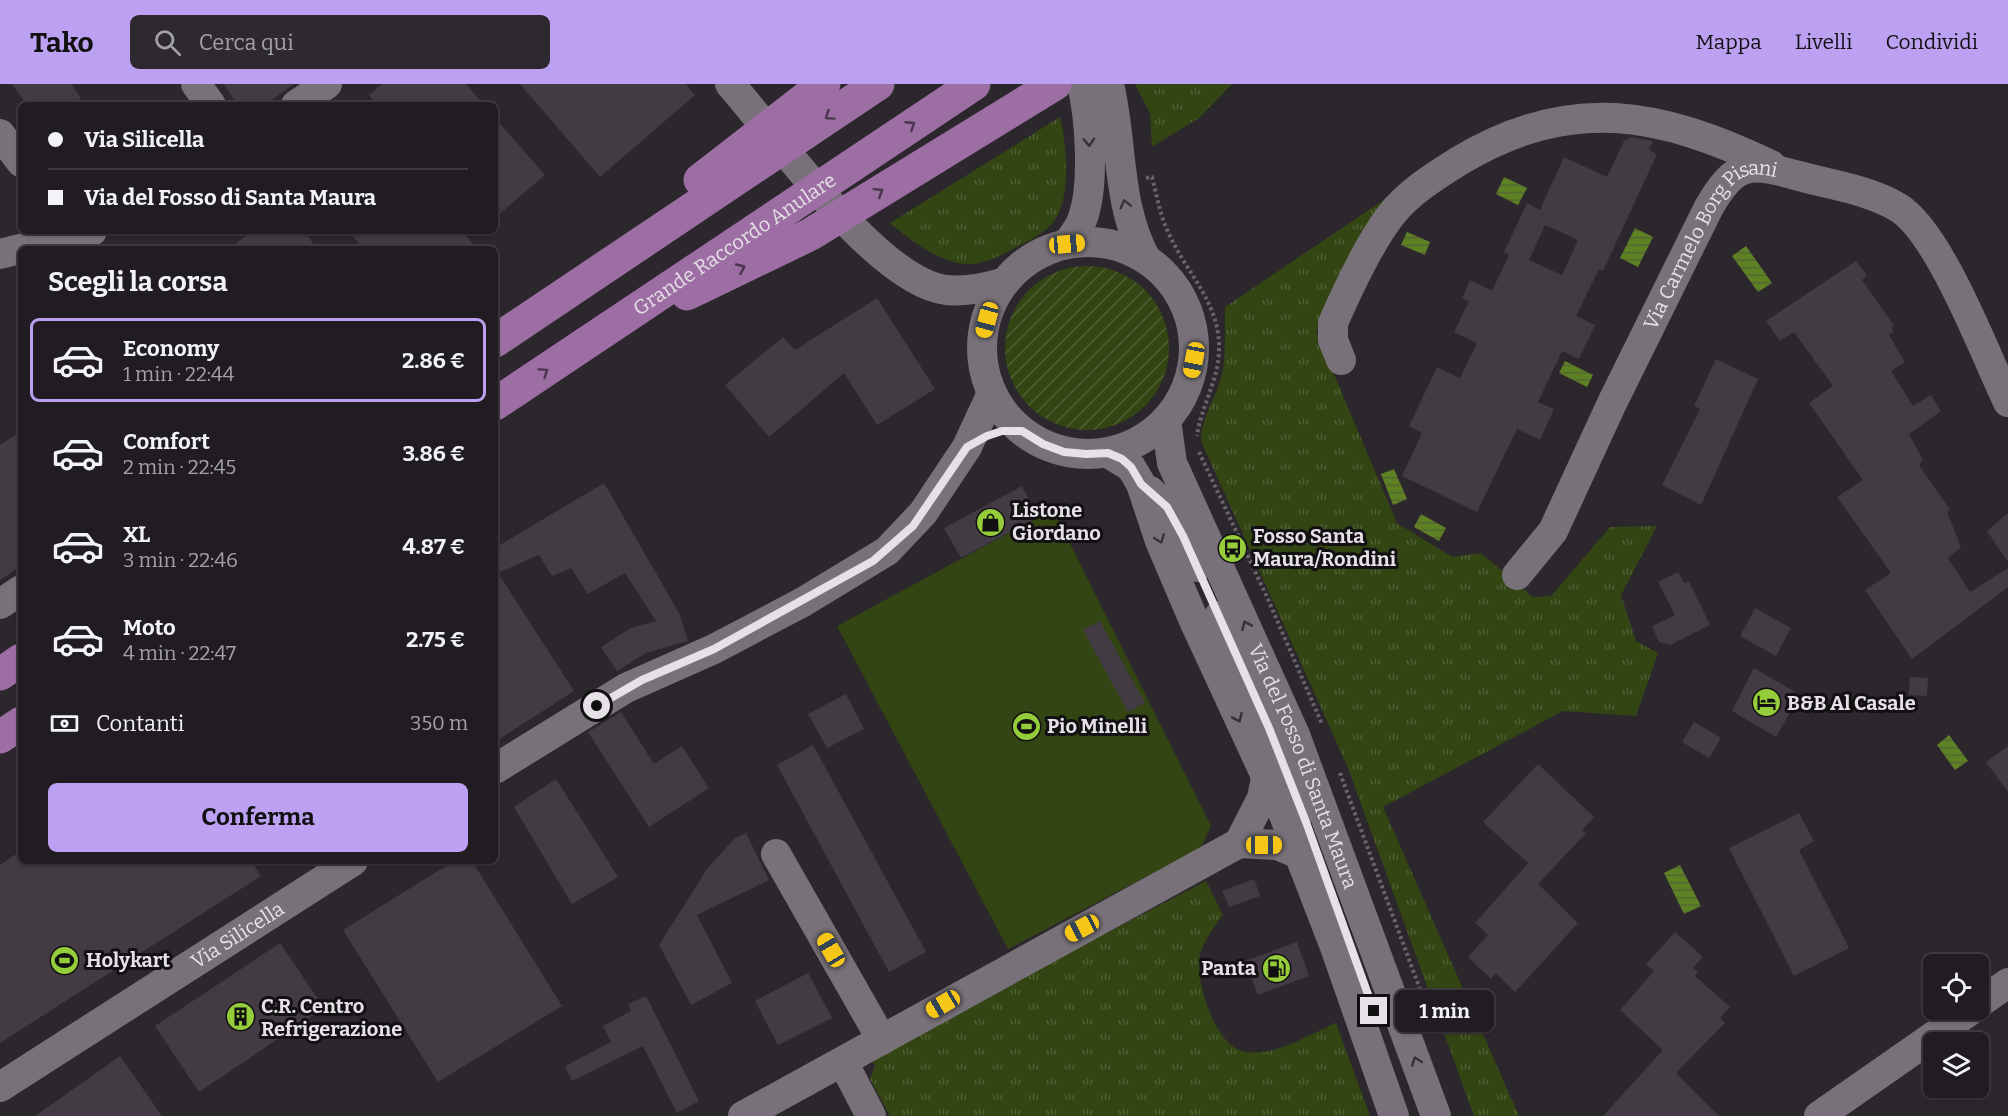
<!DOCTYPE html>
<html lang="it">
<head>
<meta charset="utf-8">
<style>
	body { margin:0; font-family:Bitter,serif; background:#2d292f; color:#f1f3f6; height:100vh; display:flex; flex-direction:column; font-size:22px; white-space:nowrap }
	* { box-sizing:border-box; margin:0 }
	p { font-size:20px; color:#a2a1a5 }
	.icon { flex:none; width:33px; height:33px; fill:none; stroke:currentColor; stroke-width:2; stroke-linecap:round; stroke-linejoin:round }
	.map { position:relative; flex:1; overflow:hidden }
	.side { position:absolute; left:18px; top:162px; width:480px; height:618px; display:flex; flex-direction:column; background:#211c22; border-radius:9px; box-shadow:0 2px 4px #0004,0 0 0 2px #3e3a40 }
	.side>* { flex:none }
	.guide { position:absolute; left:18px; top:18px; width:480px; height:132px; border-radius:9px; box-shadow:0 2px 4px #0004,0 0 0 2px #3e3a40; display:grid; align-content:center; height:132px; padding:0 30px; background:#211c22 }
	.fabs { position:absolute; left:1923px; top:870px; display:grid; gap:12px }
	.fabs a { display:grid; place-items:center; width:66px; height:66px; border-radius:9px; background:#211c22; box-shadow:0 2px 4px #0004,0 0 0 2px #3e3a40; font-size:30px }
	.end { position:absolute; width:27px; height:27px; margin:-14px; border:8px solid #e5e1e6; background:#111; box-shadow:0 0 0 3px #111 }
	.from { border-radius:50% }
	.bubble { position:absolute; height:42px; border-radius:9px; background:#211c22; box-shadow:0 2px 4px #0004,0 0 0 2px #3e3a40; font-size:20px; font-weight:700; line-height:42px; text-align:center }
	.car { position:absolute; width:18px; height:36px; margin:-18px -9px; border-radius:8px; box-shadow:0 0 4px 2px #0007; background:linear-gradient(#f5c518 24%,#345 0 40%,#f5c518 0 76%,#345 0 86%,#f5c518 0) }
	.guide b { display:flex; align-items:center; gap:21px; height:57px; font-size:22px }
	.guide b+b { border-top:2px solid #3e3a40 }
	.guide i { width:15px; height:15px; background:#f1f3f6 }
	ul { padding:0; list-style:none }
	li { display:flex; align-items:center; gap:18px; height:84px; margin:0 12px 9px; padding:0 18px; border:3px solid transparent; border-radius:9px }
	li div { flex:1 }
	li b { display:block; font-size:22px }
	li em { font-style:normal; font-weight:700 }
	li.active { border-color:#bca0f2 }
	li>.icon { width:54px; height:54px; stroke-width:1.5 }
	h2 { padding:0 30px; font-size:27px; line-height:72px }
	.pay { display:flex; align-items:center; gap:15px; height:66px; padding:0 30px; font-size:22px }
	.pay p { margin-inline-start:auto }
	.cta { display:flex; gap:12px; margin-top:auto; padding:12px 30px }
	.cta a { flex:1; height:69px; border-radius:9px; background:#bca0f2; color:#111; font-size:24px; font-weight:700; line-height:69px; text-align:center }
	header { display:flex; align-items:center; gap:36px; box-sizing:border-box; height:84px; padding:0 30px; background:#bca0f2; color:#111 }
	header strong { font-size:28px }
	nav { display:flex; gap:33px; margin-inline-start:auto; font-size:21px }
	.search { width:420px; height:54px; background:#2d292f; display:flex; align-items:center; gap:15px; box-sizing:border-box; padding:0 21px; border-radius:9px; color:#a2a1a5; font-size:22px }
	.map>svg:first-child { display:block }
	.grass { fill:url(#grass-tufts) }
	.garden { fill:url(#garden-furrows) }
	.pitch { fill:#324513 }
	.water { fill:url(#water-rules) }
	.building { fill:#423b43; fill-rule:evenodd }
	.lines { fill:none; stroke-linecap:round; stroke-linejoin:round }
	.path { stroke:#69646a; stroke-width:4; stroke-dasharray:3 3; stroke-linecap:butt }
	.minor { stroke:#787179; stroke-width:30 }
	.highway { stroke:#9c6ea3; stroke-width:33 }
	.oneway { stroke:#49364d }
	.oneway2 { stroke:#363237 }
	.route { stroke:#e5e1e6; stroke-width:8 }
	.labels { text-anchor:middle; stroke-width:6; stroke-linejoin:round; paint-order:stroke }
	.street-label { font-size:20px; fill:#e5e1e6; stroke:#121013 }
	.poi-label { font-size:20px; font-weight:bold; fill:#e5e1e6; stroke:#121013; text-anchor:start }
</style>
</head>
<body>
<header>
<strong>Tako</strong>
<div class="search"><svg class="icon" aria-label="search" viewBox="0 0 24 24"><circle cx="10" cy="10" r="6"/><path d="M15 15l6 6"/></svg>Cerca qui</div>
<nav><a>Mappa</a><a>Livelli</a><a>Condividi</a></nav>
</header>
<div class="map">
<svg width="2008" height="1032" viewBox="0 0 2008 1032">
	<defs>
		<pattern id="grass-tufts" width="24" height="20" patternUnits="userSpaceOnUse" patternTransform="scale(1.5)"><rect width="24" height="20" fill="#324513"/><path d="M3 7l-1-3M5 7V3M7 7l1-3M15 17l-1-3M17 17v-4M19 17l1-3" fill="none" stroke="#506035"/></pattern>
		<pattern id="garden-furrows" width="10" height="10" patternUnits="userSpaceOnUse" patternTransform="scale(1.5)"><rect width="10" height="10" fill="#324513"/><path d="M-1 1l2-2M0 10L10 0M9 11l2-2" fill="none" stroke="#506035"/></pattern>
		<pattern id="water-rules" width="6" height="5" patternUnits="userSpaceOnUse" patternTransform="scale(1.5)"><rect width="6" height="5" fill="#5e8124"/><path d="M0 2.5h6" fill="none" stroke="#536633"/></pattern>
	</defs>
	<rect width="100%" height="100%" fill="#2c262d"/>
	<g class="grass">
		<path d="M1135 0H1232L1199 34 1152 63 1150 29Z"/>
		<path d="M1060 33C1067 60 1072 118 1052 140 1042 151 1023 160 1009 167 993 176 975 183 957 179 931 172 910 156 890 139Z"/>
		<path d="M1388 113 1316 248 1397 439 1452 473 1481 469 1533 513 1551 512 1610 443 1657 442 1621 511 1636 557 1658 569 1636 632 1563 627 1383 723 1519 1032H1474L1348 684 1201 357C1201 334 1215 316 1221 294 1227 271 1224 246 1225 223Z"/>
		<path d="M1206 797 1223 831C1214 843 1204 856 1200 871 1194 896 1216 965 1246 968 1277 972 1308 951 1336 939L1370 1032H890L870 995 875 982 872 977 984 913Z"/>
	</g>
	<circle class="garden" cx="1087" cy="264" r="82"/>
	<path class="pitch" d="M1053 425 1211 742 1201 764 1008 865 837 542Z"/>
	<g class="water">
		<path d="M1504 93 1527 104 1518 121 1496 110Z"/>
		<path d="M1635 144 1653 153 1638 183 1620 174Z"/>
		<path d="M1407 148 1430 158 1425 171 1401 161Z"/>
		<path d="M1746 162 1772 199 1758 208 1732 172Z"/>
		<path d="M1565 277 1593 291 1587 303 1559 289Z"/>
		<path d="M1394 385 1407 415 1393 421 1381 390Z"/>
		<path d="M1421 430 1446 444 1439 457 1414 443Z"/>
		<path d="M1949 651 1968 677 1955 686 1937 661Z"/>
		<path d="M1680 781 1701 822 1684 830 1664 789Z"/>
	</g>
	<g class="building">
		<path d="M12 0H71L81 14 71 21H27Z"/>
		<path d="M223 0H294L265 21H238Z"/>
		<path d="M382 0H466L484 21H377L369 11Z"/>
		<path d="M520 0H686L695 11 600 93Z"/>
		<path d="M495 34 545 91 495 134Z"/>
		<path d="M1629 53 1653 57 1649 66 1657 70 1603 187 1599 185 1576 232 1595 241 1579 275 1562 267 1538 318 1554 325 1540 356 1517 345 1477 428 1402 392 1422 349 1409 342 1437 283 1460 294 1477 259 1454 248 1469 217 1462 214 1470 196 1492 207 1509 171 1504 168 1527 119 1540 126 1564 73 1607 93 1625 55 1628 56ZM1545 141 1578 156 1562 191 1529 176Z"/>
		<path d="M253 147H304L317 165H228Z"/>
		<path d="M349 147H462L477 165H363Z"/>
		<path d="M1856 177 1867 191 1862 196 1894 242 1891 244 1894 247 1889 251 1905 278 1891 287 1913 322 1931 311 1941 327 1909 350 1923 376 1919 381 1950 426 1947 428 1961 463 1948 474 1970 508 2008 484V503L1912 575 1865 506 1891 489 1837 413 1863 396 1809 319 1833 302 1794 248 1780 257 1766 237Z"/>
		<path d="M877 214 935 305 877 341 844 289 769 353 725 301 783 253 795 266Z"/>
		<path d="M1716 275 1758 295 1701 421 1662 401 1700 325 1694 322Z"/>
		<path d="M21 347V482L0 496V361Z"/>
		<path d="M604 399 679 529 688 557 646 569 617 587 601 563 631 544 656 537 625 489 588 510 571 484 552 492 539 471 498 489 574 607 495 658V464Z"/>
		<path d="M1022 402 1038 433 961 474 944 444Z"/>
		<path d="M2008 429V478L1987 447Z"/>
		<path d="M1678 488 1684 499 1689 497 1710 541 1670 561 1659 558 1652 542 1675 531 1658 498Z"/>
		<path d="M1755 524 1791 544 1776 572 1740 552Z"/>
		<path d="M1100 537 1145 619 1128 628 1083 546Z"/>
		<path d="M1754 584 1800 611 1776 653 1732 627Z"/>
		<path d="M1910 593 1928 594 1927 612 1909 611Z"/>
		<path d="M846 610 864 645 827 664 808 630Z"/>
		<path d="M621 628 654 680 682 662 709 704 649 743 588 648Z"/>
		<path d="M1694 638 1721 654 1709 674 1682 658Z"/>
		<path d="M813 661 926 868 889 888 777 681Z"/>
		<path d="M2008 662V708L1986 678Z"/>
		<path d="M1538 680 1594 733 1582 746 1586 749 1538 800 1578 839 1515 908 1496 889 1491 895 1468 873 1488 851 1475 839 1528 779 1483 738Z"/>
		<path d="M556 695 618 793 572 820 514 723Z"/>
		<path d="M1799 729 1814 757 1799 766 1849 864 1794 892 1729 764Z"/>
		<path d="M746 749 769 796 697 831 732 899 691 921 659 861 707 785 735 754Z"/>
		<path d="M21 767V777H251L261 792 0 959V781Z"/>
		<path d="M454 777H472L562 922 438 998 343 846Z"/>
		<path d="M1254 795 1260 812 1229 823 1222 807Z"/>
		<path d="M1675 848 1703 873 1693 884 1698 888 1695 892 1730 923 1720 934 1725 939 1676 989 1719 1032H1603L1663 966 1620 926 1654 887 1646 880Z"/>
		<path d="M1297 858 1309 892 1258 911 1245 877Z"/>
		<path d="M280 859 324 924 199 1008 155 942Z"/>
		<path d="M808 889 832 934 778 961 755 917Z"/>
		<path d="M646 912 699 1017 677 1029 643 962 572 997 565 982 611 958 603 942 631 927 628 920Z"/>
		<path d="M120 972 162 1032H35Z"/>
	</g>
	<g class="lines">
		<g class="path">
			<path d="M1146 94 1152 93C1157 112 1160 132 1169 150 1187 190 1221 220 1219 267 1218 297 1201 323 1197 352"/>
			<path d="M1199 368 1267 513 1322 640"/>
			<path d="M1340 689 1424 916"/>
		</g>
		<g class="minor">
			<path d="M196 0 211 21"/>
			<path d="M730 0C777 53 877 197 946 206 966 208 986 204 1005 198"/>
			<path d="M1109 0C1123 59 1116 120 1146 175"/>
			<path d="M296 21 327 0"/>
			<path d="M0 50 21 78"/>
			<circle cx="1088" cy="264" r="106"/>
			<path d="M1067 160C1072 153 1079 145 1082 136 1095 103 1090 34 1082 0"/>
			<path d="M0 170 92 147"/>
			<path d="M1341 276 1333 256V239C1347 207 1370 158 1391 131 1409 108 1435 92 1459 77 1571 10 1659 28 1771 81"/>
			<path id="s1" d="M1166 336 1172 379 1295 651 1436 1032"/>
			<path d="M1108 369 1131 383 1141 400 1160 457 1195 539 1284 731 1335 863 1394 1032"/>
			<path d="M1150 407 1167 423 1197 483"/>
			<path id="s2" d="M1517 491 1553 447 1612 319 1709 123C1736 77 1749 78 1799 92 1831 101 1870 106 1899 124 1940 150 1985 270 2008 318"/>
			<path d="M0 520 21 506"/>
			<path d="M1219 532 1301 726"/>
			<path d="M495 685 626 604 714 565 803 518 887 467 923 429 967 363 992 309"/>
			<path d="M1239 759 1277 761 1301 771"/>
			<path d="M776 770 882 956"/>
			<path d="M1978 920 2008 899"/>
			<path d="M843 978 871 1032"/>
			<path id="s3" d="M0 1003 353 777"/>
			<path d="M743 1032 1239 759 1262 714 1266 694"/>
			<path d="M1819 1032 1971 926"/>
		</g>
		<g class="highway">
			<path d="M700 96 824 0"/>
			<path d="M687 210 811 150 1055 0"/>
			<path d="M495 257 878 0"/>
			<path id="s4" d="M495 320 974 0"/>
			<path d="M0 590 21 576"/>
			<path d="M0 653 21 639"/>
		</g>
	</g>
	<defs><path id="oneway-chevron" d="M-2-3.5L2.5 0L-2 3.5" fill="none" stroke-width="1.6" stroke-linecap="round" stroke-linejoin="round" transform="scale(1.5)"/></defs>
	<g class="oneway">
		<use href="#oneway-chevron" transform="translate(829 32) rotate(146)"/>
		<use href="#oneway-chevron" transform="translate(911 41) rotate(-33)"/>
		<use href="#oneway-chevron" transform="translate(879 108) rotate(-32)"/>
		<use href="#oneway-chevron" transform="translate(741 184) rotate(-25)"/>
		<use href="#oneway-chevron" transform="translate(544 288) rotate(-34)"/>
	</g>
	<g class="oneway2">
		<use href="#oneway-chevron" transform="translate(1089 58) rotate(87)"/>
		<use href="#oneway-chevron" transform="translate(1125 120) rotate(-104)"/>
		<use href="#oneway-chevron" transform="translate(1160 455) rotate(69)"/>
		<use href="#oneway-chevron" transform="translate(1246 541) rotate(-114)"/>
		<use href="#oneway-chevron" transform="translate(1238 634) rotate(66)"/>
		<use href="#oneway-chevron" transform="translate(1416 977) rotate(-110)"/>
	</g>
	<g class="lines">
		<path class="route" d="M597 622 642 596 714 565 873 477 913 442 967 363 987 352 1002 347H1022L1043 360 1064 368 1086 370 1108 369 1122 375 1131 383 1141 400 1167 423 1183 452 1269 644 1306 738 1374 927"/>
	</g>
	<defs>
		<symbol id="shop-disc" viewBox="-11 -11 22 22"><circle r="9.5" fill="#95cc3a" stroke="#121013"/><path d="M-5-2.5h2.3a2.7 3.5 0 0 1 5.4 0H5L5.5 6h-11ZM-1.5-2.5h3a1.5 2.3 0 0 0-3 0Z" fill="#111"/></symbol>
		<symbol id="bus-disc" viewBox="-11 -11 22 22"><circle r="9.5" fill="#95cc3a" stroke="#121013"/><path d="M-5-6H5V4H4V6H2V4H-2V6H-4V4H-5ZM-3.5-4V0h7V-4ZM-3.5 1.2v1.5H-2V1.2ZM2 1.2v1.5H3.5V1.2Z" fill="#111"/></symbol>
		<symbol id="hotel-disc" viewBox="-11 -11 22 22"><circle r="9.5" fill="#95cc3a" stroke="#121013"/><path d="M-6-4.5h1.5V1H6V5H4.5V3h-9V5H-6ZM-4 0a1.8 1.8 0 1 1 3.6 0ZM.5 0V-2.5h3Q6-2.5 6 0Z" fill="#111"/></symbol>
		<symbol id="stadium-disc" viewBox="-11 -11 22 22"><circle r="9.5" fill="#95cc3a" stroke="#121013"/><path d="M0-5a6.5 5 0 1 0 0 10a6.5 5 0 1 0 0-10ZM-3.5-1.8h7v3.6h-7Z" fill="#111"/></symbol>
		<symbol id="fuel-disc" viewBox="-11 -11 22 22"><circle r="9.5" fill="#95cc3a" stroke="#121013"/><path d="M-5.5-6h7V0h2V4h1.3V-2.5L3-4.5l.8-.8L6-3V5H2.5V1h-1V6h-7ZM-4.2-4.7v3.2H.2V-4.7Z" fill="#111"/></symbol>
		<symbol id="building-disc" viewBox="-11 -11 22 22"><circle r="9.5" fill="#95cc3a" stroke="#121013"/><path d="M-4-6H4V6H1V3H-1V6H-4ZM-2.5-4.3h1.7v1.8h-1.7ZM.8-4.3h1.7v1.8H.8ZM-2.5-1h1.7V.8h-1.7ZM.8-1h1.7V.8H.8Z" fill="#111"/></symbol>
	</defs>
	<g fill-rule="evenodd">
		<use href="#shop-disc" x="974" y="422" width="33" height="33"/>
		<use href="#bus-disc" x="1216" y="448" width="33" height="33"/>
		<use href="#hotel-disc" x="1750" y="602" width="33" height="33"/>
		<use href="#stadium-disc" x="1010" y="626" width="33" height="33"/>
		<use href="#stadium-disc" x="48" y="860" width="33" height="33"/>
		<use href="#fuel-disc" x="1260" y="868" width="33" height="33"/>
		<use href="#building-disc" x="224" y="916" width="33" height="33"/>
	</g>
	<g class="labels">
		<g class="street-label">
			<text dy="7" stroke="none"><textPath href="#s4" startOffset="288">Grande Raccordo Anulare</textPath></text>
			<text dy="7" stroke="none"><textPath href="#s2" startOffset="392">Via Carmelo Borg Pisani</textPath></text>
			<text dy="7" stroke="none"><textPath href="#s1" startOffset="374">Via del Fosso di Santa Maura</textPath></text>
			<text dy="7" stroke="none"><textPath href="#s3" startOffset="282">Via Silicella</textPath></text>
		</g>
		<g class="poi-label">
			<text x="1012" y="433">Listone<tspan x="1012" dy="23">Giordano</tspan></text>
			<text x="1253" y="459">Fosso Santa<tspan x="1253" dy="23">Maura/Rondini</tspan></text>
			<text x="1787" y="626">B&amp;B Al Casale</text>
			<text x="1047" y="649">Pio Minelli</text>
			<text x="86" y="883">Holykart</text>
			<text x="1256" y="891" text-anchor="end">Panta</text>
			<text x="261" y="929">C.R. Centro<tspan x="261" dy="23">Refrigerazione</tspan></text>
		</g>
	</g>
</svg>
<div class="fabs">
<a><svg class="icon" aria-label="locate" viewBox="0 0 24 24"><circle cx="12" cy="12" r="6"/><path d="M12 2v4M12 18v4M2 12h4M18 12h4"/></svg></a>
<a><svg class="icon" aria-label="layers" viewBox="0 0 24 24"><path d="M12 4l9 5-9 5-9-5zM3 14l9 5 9-5"/></svg></a>
</div>
<i class="end from" style="left:597px;top:622px"></i>
<i class="end" style="left:1374px;top:927px"></i>
<div class="bubble" style="left:1395px;top:906px;width:99px">1 min</div>
<i class="car" style="left:1067px;top:160px;rotate:85deg"></i>
<i class="car" style="left:987px;top:236px;rotate:195deg"></i>
<i class="car" style="left:1194px;top:276px;rotate:191deg"></i>
<i class="car" style="left:1264px;top:761px;rotate:90deg"></i>
<i class="car" style="left:1082px;top:844px;rotate:242deg"></i>
<i class="car" style="left:831px;top:866px;rotate:330deg"></i>
<i class="car" style="left:943px;top:920px;rotate:240deg"></i>
<div class="guide">
<b><i class="from"></i>Via Silicella</b>
<b><i></i>Via del Fosso di Santa Maura</b>
</div>
<section class="side">
<h2>Scegli la corsa</h2>
<ul>
<li class="active"><svg class="icon" aria-label="car" viewBox="0 0 24 24"><path d="M5 17H2v-5l4-1 3-4h7l3 4 3 1v5h-3M9 17h6M6 11h13"/><circle cx="7" cy="17" r="2"/><circle cx="17" cy="17" r="2"/></svg><div><b>Economy</b><p>1 min · 22:44</p></div><em>2.86 €</em></li>
<li><svg class="icon" aria-label="car" viewBox="0 0 24 24"><path d="M5 17H2v-5l4-1 3-4h7l3 4 3 1v5h-3M9 17h6M6 11h13"/><circle cx="7" cy="17" r="2"/><circle cx="17" cy="17" r="2"/></svg><div><b>Comfort</b><p>2 min · 22:45</p></div><em>3.86 €</em></li>
<li><svg class="icon" aria-label="car" viewBox="0 0 24 24"><path d="M5 17H2v-5l4-1 3-4h7l3 4 3 1v5h-3M9 17h6M6 11h13"/><circle cx="7" cy="17" r="2"/><circle cx="17" cy="17" r="2"/></svg><div><b>XL</b><p>3 min · 22:46</p></div><em>4.87 €</em></li>
<li><svg class="icon" aria-label="car" viewBox="0 0 24 24"><path d="M5 17H2v-5l4-1 3-4h7l3 4 3 1v5h-3M9 17h6M6 11h13"/><circle cx="7" cy="17" r="2"/><circle cx="17" cy="17" r="2"/></svg><div><b>Moto</b><p>4 min · 22:47</p></div><em>2.75 €</em></li>
</ul>
<div class="pay"><svg class="icon" aria-label="cash" viewBox="0 0 24 24"><path d="M3 7h18v10H3z"/><circle cx="12" cy="12" r="2"/></svg>Contanti<p>350 m</p></div>
<div class="cta"><a>Conferma</a></div>
</section>
</div>
</body>
</html>
